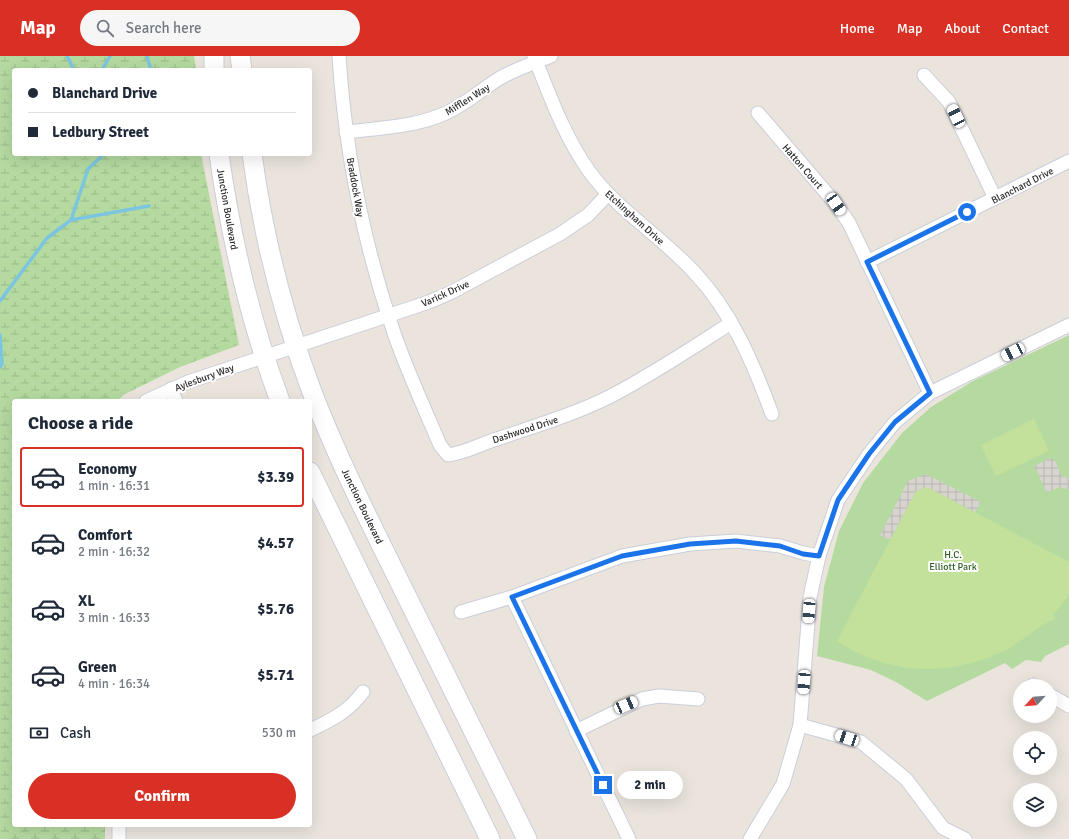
<!DOCTYPE html>
<html lang="en">
<head>
<meta charset="utf-8">
<style>
	body { margin:0; font-family:Signika,sans-serif; background:#f6f6f7; color:#1f2937; height:100vh; display:flex; flex-direction:column; font-size:15px; white-space:nowrap }
	* { box-sizing:border-box; margin:0 }
	p { font-size:13px; color:#747a83 }
	.icon { flex:none; width:22px; height:22px; fill:none; stroke:currentColor; stroke-width:2; stroke-linecap:round; stroke-linejoin:round }
	.map { position:relative; flex:1; overflow:hidden }
	.details { position:absolute; left:12px; top:343px; width:300px; height:428px; display:flex; flex-direction:column; background:#fff; border-radius:4px; box-shadow:0 4px 16px #0002 }
	.details>* { flex:none }
	.hud { position:absolute; left:12px; top:12px; width:300px; height:88px; border-radius:4px; box-shadow:0 4px 16px #0002; display:grid; align-content:center; height:88px; padding:0 16px; background:#fff }
	.needle { width:26px; rotate:244deg }
	.controls { position:absolute; left:1013px; top:623px; display:grid; gap:8px }
	.controls a { display:grid; place-items:center; width:44px; height:44px; border-radius:50%; background:#fff; box-shadow:0 4px 16px #0002; font-size:20px }
	.end { position:absolute; width:18px; height:18px; margin:-9px; border:5px solid #1a73e8; background:#fff; box-shadow:0 0 0 2px #fff }
	.from { border-radius:50% }
	.bubble { position:absolute; height:28px; border-radius:14px; background:#fff; box-shadow:0 4px 16px #0002; font-size:13px; font-weight:700; line-height:28px; text-align:center }
	.car { position:absolute; width:12px; height:24px; margin:-12px -6px; border-radius:5px; box-shadow:0 0 3px 1px #0007; background:linear-gradient(#fff 24%,#345 0 40%,#fff 0 76%,#345 0 86%,#fff 0) }
	.hud b { display:flex; align-items:center; gap:14px; height:38px; font-size:15px }
	.hud b+b { border-top:1px solid #e0e1e3 }
	.hud i { width:10px; height:10px; background:#1f2937 }
	ul { padding:0; list-style:none }
	li { display:flex; align-items:center; gap:12px; height:60px; margin:0 8px 6px; padding:0 8px; border:2px solid transparent; border-radius:4px }
	li div { flex:1 }
	li b { display:block; font-size:15px }
	li em { font-style:normal; font-weight:700 }
	li.current { border-color:#d93025 }
	li>.icon { width:36px; height:36px; stroke-width:1.5 }
	h2 { padding:0 16px; font-size:18px; line-height:48px }
	.pay { display:flex; align-items:center; gap:10px; height:44px; padding:0 16px; font-size:15px }
	.pay p { margin-inline-start:auto }
	.action { display:flex; gap:8px; margin-top:auto; padding:8px 16px }
	.action a { flex:1; height:46px; border-radius:24px; background:#d93025; color:#fff; font-size:16px; font-weight:700; line-height:46px; text-align:center }
	header { display:flex; align-items:center; gap:24px; box-sizing:border-box; height:56px; padding:0 20px; background:#d93025; color:#fff }
	header strong { font-size:19px }
	nav { display:flex; gap:22px; margin-inline-start:auto; font-size:14px }
	.search { width:280px; height:36px; background:#f6f6f7; display:flex; align-items:center; gap:10px; box-sizing:border-box; padding:0 14px; border-radius:22px; color:#747a83; font-size:15px }
	.map>svg:first-child { display:block }
	.wetland { fill:url(#wetland-marsh) }
	.park { fill:#b4daa0 }
	.pitch { fill:#c4e19c }
	.plaza { fill:url(#plaza-grid) }
	.lines { fill:none; stroke-linecap:round; stroke-linejoin:round }
	.stream { stroke:#7cc5e0; stroke-width:3.5 }
	.minor-casing { stroke:#cbceda; stroke-width:15 }
	.secondary-casing { stroke:#cbceda; stroke-width:21 }
	.minor { stroke:#fff; stroke-width:13 }
	.secondary { stroke:#fff; stroke-width:19 }
	.route { stroke:#1a73e8; stroke-width:5 }
	.labels { text-anchor:middle; stroke-width:4; stroke-linejoin:round; paint-order:stroke }
	.street-label { font-size:10px; fill:#2a2a2a; stroke:#fff }
	.park-label { font-size:10px; fill:#2e5e22; stroke:#fff }
</style>
</head>
<body>
<header>
<strong>Map</strong>
<div class="search"><svg class="icon" aria-label="search" viewBox="0 0 24 24"><circle cx="10" cy="10" r="6"/><path d="M15 15l6 6"/></svg>Search here</div>
<nav><a>Home</a><a>Map</a><a>About</a><a>Contact</a></nav>
</header>
<div class="map">
<svg width="1069" height="783" viewBox="0 0 1069 783">
	<defs>
		<pattern id="wetland-marsh" width="20" height="14" patternUnits="userSpaceOnUse"><rect width="20" height="14" fill="#b4daa0"/><path d="M1 5h8M5 5V1M11 12h8M15 12V8" fill="none" stroke="#9bbb8a"/></pattern>
		<pattern id="plaza-grid" width="8" height="8" patternUnits="userSpaceOnUse"><rect width="8" height="8" fill="#d7d4cf"/><path d="M0 4h8M4 0v8" fill="none" stroke="#b9b6b2"/></pattern>
	</defs>
	<rect width="100%" height="100%" fill="#eae4dd"/>
	<path class="wetland" d="M0 0H194L196 14H14V98H201L239 289 180 311 123 339 118 345H14V769H105V783H0Z"/>
	<path class="park" d="M1069 279V588L1045 600 1041 606 1026 604 1012 613 1005 607 927 645 896 626 871 614 817 600 824 531 839 475 863 427 902 377 931 351 973 325Z"/>
	<g class="pitch">
		<path d="M1034 363 1049 395 996 420 981 389Z"/>
		<path d="M927 431 1069 506V539L1053 559 1055 563C1037 570 1023 585 1006 594 950 621 889 620 837 585L916 435Z"/>
	</g>
	<g class="plaza">
		<path d="M1051 402 1055 405 1062 420 1069 422V434L1059 431 1047 437 1034 410Z"/>
		<path d="M926 418 981 446 975 456 927 431 916 435 890 484 880 479 908 425Z"/>
	</g>
	<g class="lines">
		<g class="stream">
			<path d="M67 0 74 14"/>
			<path d="M147 0 151 14"/>
			<path d="M102 14 110 0"/>
			<path d="M71 164 149 150"/>
			<path d="M0 245 47 182 71 164 88 113 104 98"/>
			<path d="M0 279 2 308 0 311"/>
		</g>
		<defs>
			<g id="minor">
				<path d="M339 0C345 94 363 185 393 274 406 313 424 351 440 389L448 399C466 397 482 387 500 382 538 369 575 358 611 340 653 318 692 292 731 267"/>
				<path d="M534 0C550 40 564 80 589 115 617 154 661 180 694 216 732 256 753 307 772 358"/>
				<path d="M924 19 949 46 995 142"/>
				<path d="M758 57 836 148 849 167 930 337"/>
				<path d="M346 76C379 72 415 71 446 57 466 48 482 33 500 22 516 13 534 7 551 0"/>
				<path d="M867 206 1069 105"/>
				<path d="M171 333 176 345"/>
				<path d="M146 345 188 326 429 246 452 236 560 178 588 159 608 138"/>
				<path d="M512 541 629 783"/>
				<path d="M461 556 512 541 622 500 690 488 736 485 780 490 803 497 819 500"/>
				<path d="M1033 629 1035 630"/>
				<path d="M1050 639 1069 650"/>
				<path d="M800 669 861 686 906 723 943 772 965 783"/>
				<path d="M310 674C332 664 349 655 363 636"/>
				<path d="M576 675 642 643 659 640 698 643"/>
				<path d="M119 783V769"/>
				<path d="M750 783 783 728 800 669 810 541 819 500 838 444 869 398 895 366 930 337 1069 269"/>
			</g>
			<g id="secondary">
				<path d="M214 0V14"/>
				<path d="M240 0 242 14"/>
				<path d="M219 98C231 183 250 265 280 345"/>
				<path d="M252 98C263 179 283 259 312 336 339 406 373 472 406 539 446 620 487 702 527 783"/>
				<path d="M310 416 490 783"/>
			</g>
		</defs>
		<use href="#minor" class="minor-casing"/>
		<use href="#secondary" class="secondary-casing"/>
		<use href="#minor" class="minor"/>
		<use href="#secondary" class="secondary"/>
	</g>
	<g class="lines">
		<path class="route" d="M603 729 512 541 622 500 690 488 736 485 780 490 803 498 819 500 838 444 846 432 869 398 895 366 930 337 867 206 967 156"/>
	</g>
	<g class="labels">
		<g class="street-label">
			<text transform="translate(467 43) rotate(-32)" y="4">Mifflen Way</text>
			<text transform="translate(803 110) rotate(49)" y="4">Hatton Court</text>
			<text transform="translate(1022 129) rotate(-27)" y="4">Blanchard Drive</text>
			<text transform="translate(356 131) rotate(80)" y="4">Braddock Way</text>
			<text transform="translate(228 153) rotate(80)" y="4">Junction Boulevard</text>
			<text transform="translate(635 161) rotate(42)" y="4">Etchingham Drive</text>
			<text transform="translate(445 237) rotate(-24)" y="4">Varick Drive</text>
			<text transform="translate(204 321) rotate(-20)" y="4">Aylesbury Way</text>
			<text transform="translate(525 373) rotate(-18)" y="4">Dashwood Drive</text>
			<text transform="translate(363 450) rotate(64)" y="4">Junction Boulevard</text>
		</g>
		<g class="park-label">
			<text x="953" y="502">H.C.<tspan x="953" dy="12">Elliott Park</tspan></text>
		</g>
	</g>
</svg>
<div class="controls">
<a><svg class="needle" viewBox="-14 -14 28 28"><path d="M0-13l5 13h-10z" fill="#e53935"/><path d="M0 13l5-13h-10z" fill="#747a83"/></svg></a>
<a><svg class="icon" aria-label="locate" viewBox="0 0 24 24"><circle cx="12" cy="12" r="6"/><path d="M12 2v4M12 18v4M2 12h4M18 12h4"/></svg></a>
<a><svg class="icon" aria-label="layers" viewBox="0 0 24 24"><path d="M12 4l9 5-9 5-9-5zM3 14l9 5 9-5"/></svg></a>
</div>
<i class="end from" style="left:967px;top:156px"></i>
<i class="end" style="left:603px;top:729px"></i>
<div class="bubble" style="left:617px;top:715px;width:66px">2 min</div>
<i class="car" style="left:956px;top:60px;rotate:334deg"></i>
<i class="car" style="left:836px;top:148px;rotate:146deg"></i>
<i class="car" style="left:1013px;top:296px;rotate:244deg"></i>
<i class="car" style="left:809px;top:555px;rotate:184deg"></i>
<i class="car" style="left:804px;top:626px;rotate:184deg"></i>
<i class="car" style="left:626px;top:649px;rotate:67deg"></i>
<i class="car" style="left:847px;top:682px;rotate:288deg"></i>
<div class="hud">
<b><i class="from"></i>Blanchard Drive</b>
<b><i></i>Ledbury Street</b>
</div>
<section class="details">
<h2>Choose a ride</h2>
<ul>
<li class="current"><svg class="icon" aria-label="car" viewBox="0 0 24 24"><path d="M5 17H2v-5l4-1 3-4h7l3 4 3 1v5h-3M9 17h6M6 11h13"/><circle cx="7" cy="17" r="2"/><circle cx="17" cy="17" r="2"/></svg><div><b>Economy</b><p>1 min · 16:31</p></div><em>$3.39</em></li>
<li><svg class="icon" aria-label="car" viewBox="0 0 24 24"><path d="M5 17H2v-5l4-1 3-4h7l3 4 3 1v5h-3M9 17h6M6 11h13"/><circle cx="7" cy="17" r="2"/><circle cx="17" cy="17" r="2"/></svg><div><b>Comfort</b><p>2 min · 16:32</p></div><em>$4.57</em></li>
<li><svg class="icon" aria-label="car" viewBox="0 0 24 24"><path d="M5 17H2v-5l4-1 3-4h7l3 4 3 1v5h-3M9 17h6M6 11h13"/><circle cx="7" cy="17" r="2"/><circle cx="17" cy="17" r="2"/></svg><div><b>XL</b><p>3 min · 16:33</p></div><em>$5.76</em></li>
<li><svg class="icon" aria-label="car" viewBox="0 0 24 24"><path d="M5 17H2v-5l4-1 3-4h7l3 4 3 1v5h-3M9 17h6M6 11h13"/><circle cx="7" cy="17" r="2"/><circle cx="17" cy="17" r="2"/></svg><div><b>Green</b><p>4 min · 16:34</p></div><em>$5.71</em></li>
</ul>
<div class="pay"><svg class="icon" aria-label="cash" viewBox="0 0 24 24"><path d="M3 7h18v10H3z"/><circle cx="12" cy="12" r="2"/></svg>Cash<p>530 m</p></div>
<div class="action"><a>Confirm</a></div>
</section>
</div>
</body>
</html>
